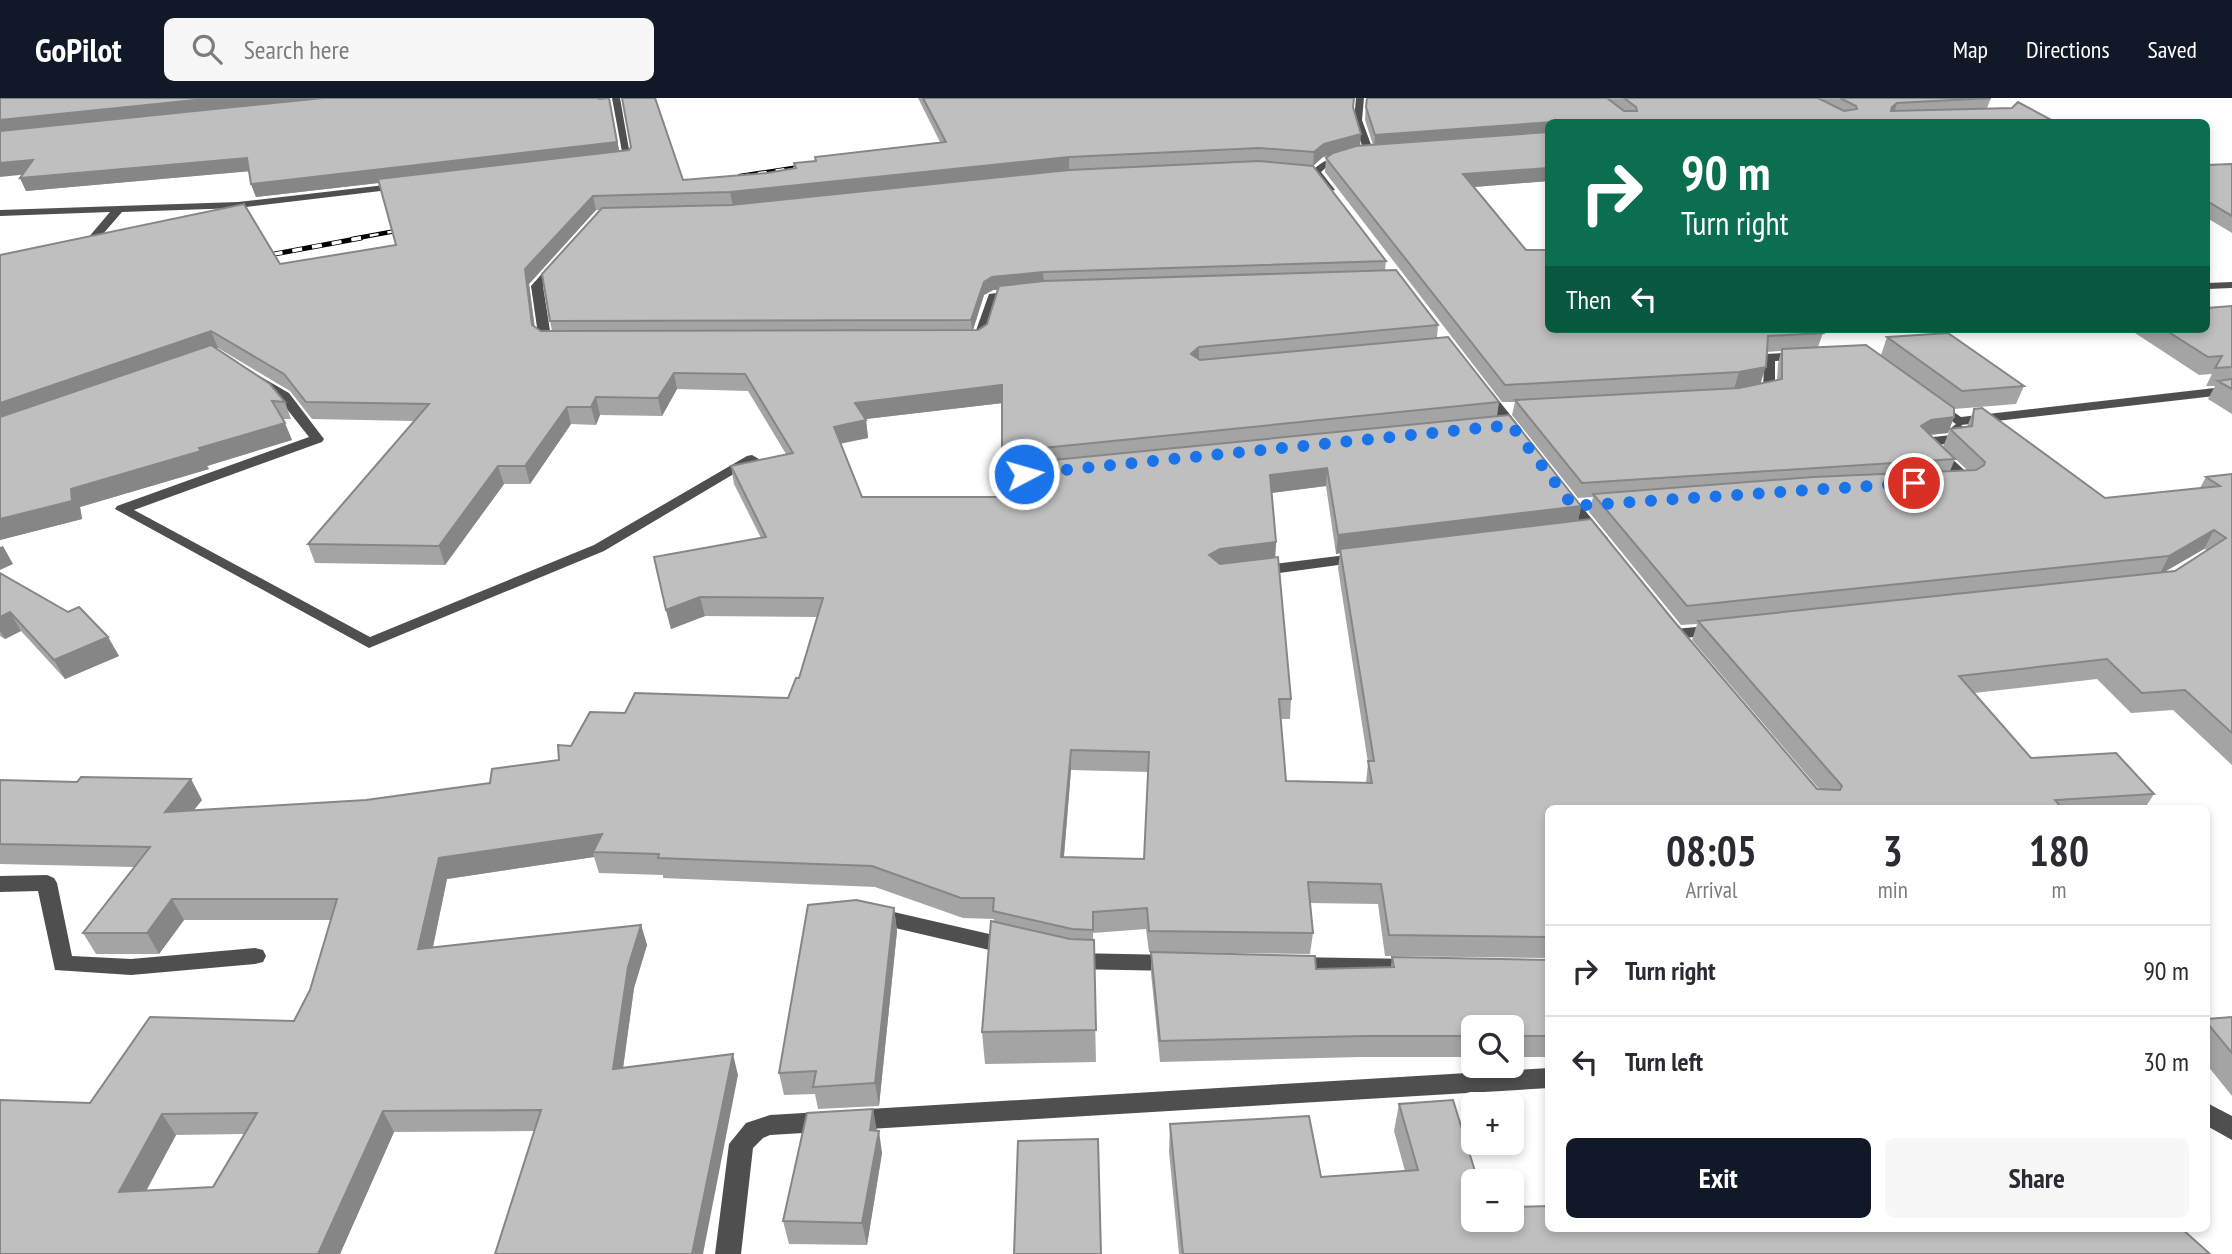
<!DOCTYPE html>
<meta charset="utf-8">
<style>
body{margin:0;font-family:"PT Sans Narrow",sans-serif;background:#f7f7f7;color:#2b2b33;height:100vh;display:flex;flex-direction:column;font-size:26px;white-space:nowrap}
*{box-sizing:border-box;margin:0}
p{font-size:23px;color:#7c7c81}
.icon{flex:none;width:38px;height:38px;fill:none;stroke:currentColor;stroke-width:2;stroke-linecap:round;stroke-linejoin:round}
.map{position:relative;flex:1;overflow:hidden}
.details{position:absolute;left:1545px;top:707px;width:665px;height:427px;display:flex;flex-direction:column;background:#fff;border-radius:10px;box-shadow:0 4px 10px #0003}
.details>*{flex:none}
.guide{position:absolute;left:1545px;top:21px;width:665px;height:214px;border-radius:10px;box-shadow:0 4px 10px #0003;background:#0b6e4f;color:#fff;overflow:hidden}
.controls{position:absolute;left:1461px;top:917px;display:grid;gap:14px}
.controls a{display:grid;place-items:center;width:63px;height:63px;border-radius:10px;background:#fff;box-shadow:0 4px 10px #0003;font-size:35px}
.pin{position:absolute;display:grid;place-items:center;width:60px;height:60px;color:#fff;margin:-30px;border:4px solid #fff;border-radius:50%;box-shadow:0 2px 7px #0007}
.me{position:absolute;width:77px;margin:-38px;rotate:84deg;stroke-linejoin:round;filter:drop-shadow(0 0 5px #0008)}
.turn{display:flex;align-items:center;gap:24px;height:147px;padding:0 21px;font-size:32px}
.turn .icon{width:91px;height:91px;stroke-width:2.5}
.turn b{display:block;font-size:49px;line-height:60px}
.then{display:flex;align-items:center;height:66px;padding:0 21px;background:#0003;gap:14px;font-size:26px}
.eta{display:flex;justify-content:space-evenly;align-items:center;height:119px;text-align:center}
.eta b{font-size:42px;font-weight:800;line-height:49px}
.button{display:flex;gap:14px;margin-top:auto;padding:14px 21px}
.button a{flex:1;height:80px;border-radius:10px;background:#111827;color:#fff;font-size:28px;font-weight:800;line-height:80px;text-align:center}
.button a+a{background:#f7f7f7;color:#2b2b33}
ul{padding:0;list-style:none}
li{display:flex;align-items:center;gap:21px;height:91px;padding:0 21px;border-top:2px solid #e1e1e2}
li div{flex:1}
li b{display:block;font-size:26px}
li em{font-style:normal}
header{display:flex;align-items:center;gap:42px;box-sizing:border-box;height:98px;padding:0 35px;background:#111827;color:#fff}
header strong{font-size:33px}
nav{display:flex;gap:38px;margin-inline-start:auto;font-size:24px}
.search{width:490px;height:63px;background:#f7f7f7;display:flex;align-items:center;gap:18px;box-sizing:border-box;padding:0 24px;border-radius:10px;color:#7c7c81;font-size:26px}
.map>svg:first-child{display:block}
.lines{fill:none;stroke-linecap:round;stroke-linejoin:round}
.minor{fill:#4f4f4f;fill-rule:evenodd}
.rail-far1-casing{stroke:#000;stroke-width:4.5}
.rail-casing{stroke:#000;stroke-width:5}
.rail-far1{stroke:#fff;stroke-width:2.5;stroke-dasharray:9;stroke-linecap:butt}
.rail{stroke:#fff;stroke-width:3.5;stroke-dasharray:10;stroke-linecap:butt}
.wall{fill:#a4a4a4;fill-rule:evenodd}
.shaded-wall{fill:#868686}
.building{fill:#bfbfbf;stroke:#868686;stroke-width:2;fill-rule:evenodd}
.route{stroke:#1a73e8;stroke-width:12;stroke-dasharray:0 21.6}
</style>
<header>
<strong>GoPilot</strong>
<div class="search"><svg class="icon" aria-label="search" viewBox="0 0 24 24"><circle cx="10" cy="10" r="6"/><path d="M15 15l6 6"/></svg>Search here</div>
<nav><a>Map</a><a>Directions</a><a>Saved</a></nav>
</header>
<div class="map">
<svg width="2232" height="1156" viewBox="0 0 2232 1156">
<rect width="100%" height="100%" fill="#fff"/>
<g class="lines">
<!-- minor -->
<path class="minor" d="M612 0H620L631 63 614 66 609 63 623 59Z
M1356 0H1364L1362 22 1373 52 1330 66 1321 74 1335 92 1326 94 1311 74C1325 59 1343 56 1363 51L1354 22Z
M402 85 406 86V90L238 110 122 114 90 151 82 153 77 150 78 148 82 147 110 114 0 118V112L238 104Z
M559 160 565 163 543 188 551 239 564 243C559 249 544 249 539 243L531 188 555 161Z
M2232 184V190L2207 191V185Z
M1019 192 1025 195 1023 197 998 201 983 245H963V239L974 238 989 196Z
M1802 254 1806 255V261L1775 263V294L1749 297V291L1763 288 1765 256Z
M256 276 289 295 324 341 322 344 134 412 370 539 594 447 747 358 752 357 759 361 604 453 369 550 115 411 117 408 309 339 279 301 251 283 250 280Z
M1483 288 1488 289 1523 333V339H1513L1478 295V289Z
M2232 288V296L1961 327 1965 330 1963 344 1937 347 1973 380 1975 383 1968 387 1957 386V380L1918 344 1925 340 1951 337V330L1956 326 1931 309 1929 306 1936 302 1961 319Z
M1565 393 1570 394 1605 437 1608 440 1605 443H1595L1560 400 1558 397Z
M1362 455 1368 457 1370 460 1368 463 1257 478 1249 473 1257 468Z
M1717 527 1725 532 1723 536 1675 541 1667 536 1675 531Z
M47 777 54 780 57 785 72 858 131 861 255 850 263 852 266 858 263 864 255 866 131 877 55 872 38 793 0 794V778Z
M872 809 1011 841 1019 843 1022 849 1019 855 1011 857 865 823 861 817 865 811Z
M1073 855 1174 857 1182 859 1185 865 1182 871 1174 873 1073 871 1065 869 1062 863 1065 857Z
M1293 859 1412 861 1420 863 1423 869 1420 875 1412 877 1293 875 1285 873 1282 867 1285 861Z
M1549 970V990L770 1037 763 1040 753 1050 741 1156H715L729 1046 746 1025 770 1017Z
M2207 1005 2232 1018V1042L2207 1028Z"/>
<!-- rail-far1 casing -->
<g class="rail-far1-casing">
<path id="rail-far1" d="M740 78 806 68
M352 141 412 130"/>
</g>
<!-- rail casing -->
<g class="rail-casing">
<path id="rail" d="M253 160 361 140"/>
</g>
<!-- rail-far1 -->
<use href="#rail-far1" class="rail-far1"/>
<!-- rail -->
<use href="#rail" class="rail"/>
</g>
<!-- wall -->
<path class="wall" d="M609 0 619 53 683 82 767 75 795 70 794 65 815 63V59L940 44 918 0H1354L1353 9 1360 48 1373 47 1365 22 1366 0H1991L1987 10 2055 24H1549V83L1474 89 1526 152 1823 235 1818 249 1881 257 1887 239 2024 288 2016 306 1954 311V319L1948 335 1930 337 1955 361 1950 373 1967 372 1943 349 1950 331 1967 329 1974 311 2105 400 2200 390 2206 379 2232 376V667L2173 612 2131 615 2097 581 1974 595 2031 660 2154 696 2145 710H1549V860L1385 858 1378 806 1310 805 1313 835 1310 856 1149 854 1146 831 1093 835 1096 964 985 966 982 934 994 821 963 820 875 789 663 780V777L599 775 594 759 447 781 433 849 641 827 647 847 634 890 623 970 738 977 535 1033 394 1034 340 1156H0L90 1005 294 923 310 892 331 822H184L159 856H96L83 835 134 769 0 766V682L202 702 194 712 366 702 490 685 559 662 571 648 625 615 788 600 799 580 817 519 705 518 671 531 666 512 761 440 734 386 731 368 786 356 748 293 677 291 662 318 600 317 596 327 571 326 530 386H504L445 467 315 465 308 446 414 323 312 321 290 293 218 250H216L285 304 291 321H282L292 342 207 368 209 371 80 409 82 421 0 442V157L280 166 396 147 379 85 256 99 251 86 249 73 26 93 20 80 22 77ZM1329 58 1326 60 1325 74 1502 304H1515L1512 317 1578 400 1593 399 1589 414 1681 527 1697 526 1692 542 1819 691H1817L1673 522 1578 423 1581 408 1497 318 1499 304 1437 240 1438 227 1385 172 1386 163 1313 68 1323 59ZM596 112H600L550 223 552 233H541L535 229 529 186ZM993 192H998L987 226 978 232H973L984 197ZM1781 253 1778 266 1777 282 1761 285 1767 254ZM1002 305V399H862L840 346 868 340 866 321ZM1326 388 1336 456 1340 455 1338 470 1368 665 1366 685 1286 683 1280 621H1290L1291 601 1275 459 1276 444 1272 395ZM2204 451 2207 452 2175 473H2166ZM1071 672 1148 674 1144 761 1064 759ZM244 1036 213 1089 146 1092 176 1037Z
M2232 66V135L2207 120V67Z
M2232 208V316L2208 301 2215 288H2206L2212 276 2199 277 2132 233 2133 231H2207Z
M0 475 108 539 119 558 65 581 21 533 5 541 0 538Z
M894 810 897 833 879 1008 818 1011 815 996 784 997 779 975Z
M1151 854 1316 871 1391 869 1392 859 1549 862V959H1512V929H1474V959H1361L1160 964 1151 875Z
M2232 919V998L2207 967V921Z
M1399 1006 1474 1122 2210 1156H1179L1169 1054 1170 1026 1321 1079 1405 1073 1394 1033Z
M873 1011 876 1033 882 1055 867 1147 789 1146 783 1123Z"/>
<!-- shaded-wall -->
<path class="shaded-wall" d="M215 0H334L0 35V22Z
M609 0 620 57 256 99 251 86Z
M1897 5 1893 18 1887 22 1892 9Z
M1549 24V37L1374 50 1375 37 1553 24Z
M1361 36 1360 49 1323 59 1313 68 1314 54 1324 46Z
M1069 59V72L733 108 730 94Z
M247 60 252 73 26 93 20 80Z
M33 62 39 75 0 79V65Z
M1549 70V83L1461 90 1463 76Z
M593 98 596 112 529 186 536 243 532 227 525 171Z
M1043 174 1044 187 993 192 984 197 972 235 971 222 984 184 992 179Z
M211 233 218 250 0 326V305Z
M1199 249V265L1191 256Z
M1766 269 1760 286 1734 291 1739 274Z
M674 275 677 291 662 318 658 300Z
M1002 287 1003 305 857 322 855 305Z
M596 299 600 317 596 327 591 309Z
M567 309 571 326 530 386 525 368Z
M1954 319 1948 335 1925 337 1921 328 1931 322Z
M866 322 868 340 836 346 834 329Z
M285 325 292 342 207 368 209 371 80 409 82 421 0 442V421L71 391 199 350Z
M1023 352 1024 369 1014 357Z
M498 368 504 386 445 467 439 448Z
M1327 370 1326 388 1269 395 1270 377Z
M1581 408 1577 427 1340 451V455L1336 456 1338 437Z
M2214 432 2204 451 2159 477 2169 458Z
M1276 444 1275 463 1219 469 1209 457 1220 451Z
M3 448 13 466 0 472V449Z
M700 499 705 518 671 531 666 512Z
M10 514 21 533 5 541 0 533V519Z
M108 539 119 558 65 581 54 562Z
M1071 652V672L1062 780 1061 759Z
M191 681 202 702 176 734 165 714Z
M602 736 593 754 594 759 447 781 428 872 418 851 439 760Z
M172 801 184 822 159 856 147 835Z
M894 810 897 833 879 1008 875 985Z
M641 827 647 847 634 890 620 992 613 971 628 869Z
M733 956 738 977 703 1156H692Z
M873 1011 877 1033 870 1032Z
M383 1013 394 1034 340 1156H318Z
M162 1016 176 1037 135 1114 119 1094Z
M879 1033 882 1055 867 1147 862 1125Z"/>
<!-- building -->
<path class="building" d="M0 0H215L0 22Z
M323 0H598L599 1 609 0 617 44 251 86 247 60 20 80 33 62 0 65V33Z
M622 0H655L683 82 767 75 796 70 794 65 816 63 815 59 946 44 923 0H1354L1353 9 1361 36 1324 46 1314 54 1259 50 1069 59 730 94 593 98 525 171 532 227 541 233 978 232 987 226 999 188 1044 183 1396 172 1438 227 1199 249 1191 256 1200 262 1448 239 1499 304 1023 352 1014 357 1023 365 1509 317 1581 408 1338 437 1327 370 1270 377 1276 444 1220 451 1209 457 1220 466 1278 459 1291 601H1279L1286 683 1372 685 1368 663H1374L1340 451 1591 421 1673 522 1817 691 1840 692 1842 688 1698 523 2175 473 2226 440 2214 432 2169 458 1687 508 1593 396 1813 379 1976 372 1984 367 1985 364 1950 331 1972 328 1974 311 1982 310 2105 400 2220 388 2206 379 2232 376V635L2185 592 2142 595 2107 561 1959 578 2031 660 2116 655 2154 696 2055 702 2062 710H1549V839L1389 837 1381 786 1308 784 1313 835 1149 833 1147 810 1093 814V832L1072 831 993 813 994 800H961L872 768 658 760 659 756 593 754 602 736 439 760 418 851 641 827 628 869 613 971 733 956 692 1156H495L541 1012 383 1013 318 1156H0V1002L90 1005 150 919 294 923 310 892 337 801H172L147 835H83L150 749 0 746V682L77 684 81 679 191 681 165 714 366 702 490 685 492 671 559 662 558 647 571 648 590 614 625 615 635 595 788 600 796 580H799L823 500 700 499 666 512 654 459 766 439 731 368 793 355 745 276 674 275 658 300 596 299 591 309H567L525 368H498L439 448 308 446 429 306 306 304 284 276 211 233 0 305V157L244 106 280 166 396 147 378 81 629 52 631 49ZM1002 287V399H862L834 329 866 322 855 305ZM1071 652 1149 654 1144 761 1061 759ZM257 1015 213 1089 119 1094 162 1016Z
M1367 0H1607L1624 13H1637L1636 9 1624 0H1818L1844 13 1857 11 1856 8 1840 0H1991L1897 5 1892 9 1891 13 2012 10 2018 4 2055 24H1553L1375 37 1366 9Z
M1549 34V70L1463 76 1526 152H1549V231H1819L1823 235 1768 238 1766 269 1739 274 1505 287 1326 60 1333 55 1356 48Z
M1259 63 1313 68 1386 163 1043 174 992 179 984 184 971 222 550 223 542 176 602 110 731 107 1069 72Z
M2232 66V118L2207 103V67Z
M2232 208V269L2215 270 2222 258 2208 259 2164 231H2207V210Z
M1948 235 2024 288 1962 293 1887 239Z
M211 247 270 286 285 304 272 303 285 325 199 350 201 353 71 391 72 403 0 421V319Z
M1866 247 1954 310V319L1931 322 1921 328 1955 361 1582 385 1515 302 1739 290 1782 281V251Z
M2232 281V291L2218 283Z
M0 475 68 514 79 509 108 539 54 562 10 514 0 519Z
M856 802 894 810 875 985 813 989 816 973 779 975 808 807Z
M991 823 1070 841 1094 842 1096 932 982 934Z
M1151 854 1315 858 1316 871 1394 869 1392 859 1549 862V938H1512V929H1474V938H1365L1160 943Z
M2232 919V955L2207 925V921Z
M1453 1002 1478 1083H1474V1122H1512V1109L1549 1108V1130H2181L2210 1156H1183L1170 1026 1309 1018 1321 1079 1418 1072 1399 1006Z
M873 1011 870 1032 879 1033 862 1125 783 1123 807 1015Z
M1098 1041 1101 1156H1014L1018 1043Z"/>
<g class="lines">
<!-- route -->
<path class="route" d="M1024 376 1511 327 1573 408 1914 385"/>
</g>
</svg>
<div class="controls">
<a><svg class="icon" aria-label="search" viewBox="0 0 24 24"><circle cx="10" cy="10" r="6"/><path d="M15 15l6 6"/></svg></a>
<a>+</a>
<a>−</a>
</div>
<div class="pin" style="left:1914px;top:385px;background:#d93025"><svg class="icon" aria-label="arrive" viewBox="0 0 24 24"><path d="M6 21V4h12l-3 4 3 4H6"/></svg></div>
<svg class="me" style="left:1024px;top:376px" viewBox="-20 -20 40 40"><circle r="17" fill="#1a73e8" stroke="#fff" stroke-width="3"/><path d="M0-11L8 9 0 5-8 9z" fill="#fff"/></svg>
<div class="guide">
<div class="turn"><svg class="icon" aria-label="right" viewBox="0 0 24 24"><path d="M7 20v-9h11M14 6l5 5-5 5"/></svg><div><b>90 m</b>Turn right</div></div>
<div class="then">Then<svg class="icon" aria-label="left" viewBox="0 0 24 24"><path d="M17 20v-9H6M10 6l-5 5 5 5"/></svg></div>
</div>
<section class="details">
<div class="eta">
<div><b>08:05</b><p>Arrival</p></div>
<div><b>3</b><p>min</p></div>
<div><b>180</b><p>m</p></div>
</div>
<ul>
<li><svg class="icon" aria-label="right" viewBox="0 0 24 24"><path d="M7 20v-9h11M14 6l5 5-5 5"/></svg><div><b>Turn right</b></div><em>90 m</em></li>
<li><svg class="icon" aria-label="left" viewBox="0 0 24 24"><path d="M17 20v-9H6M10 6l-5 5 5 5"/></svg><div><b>Turn left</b></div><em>30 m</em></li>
</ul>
<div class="button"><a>Exit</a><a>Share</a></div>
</section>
</div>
